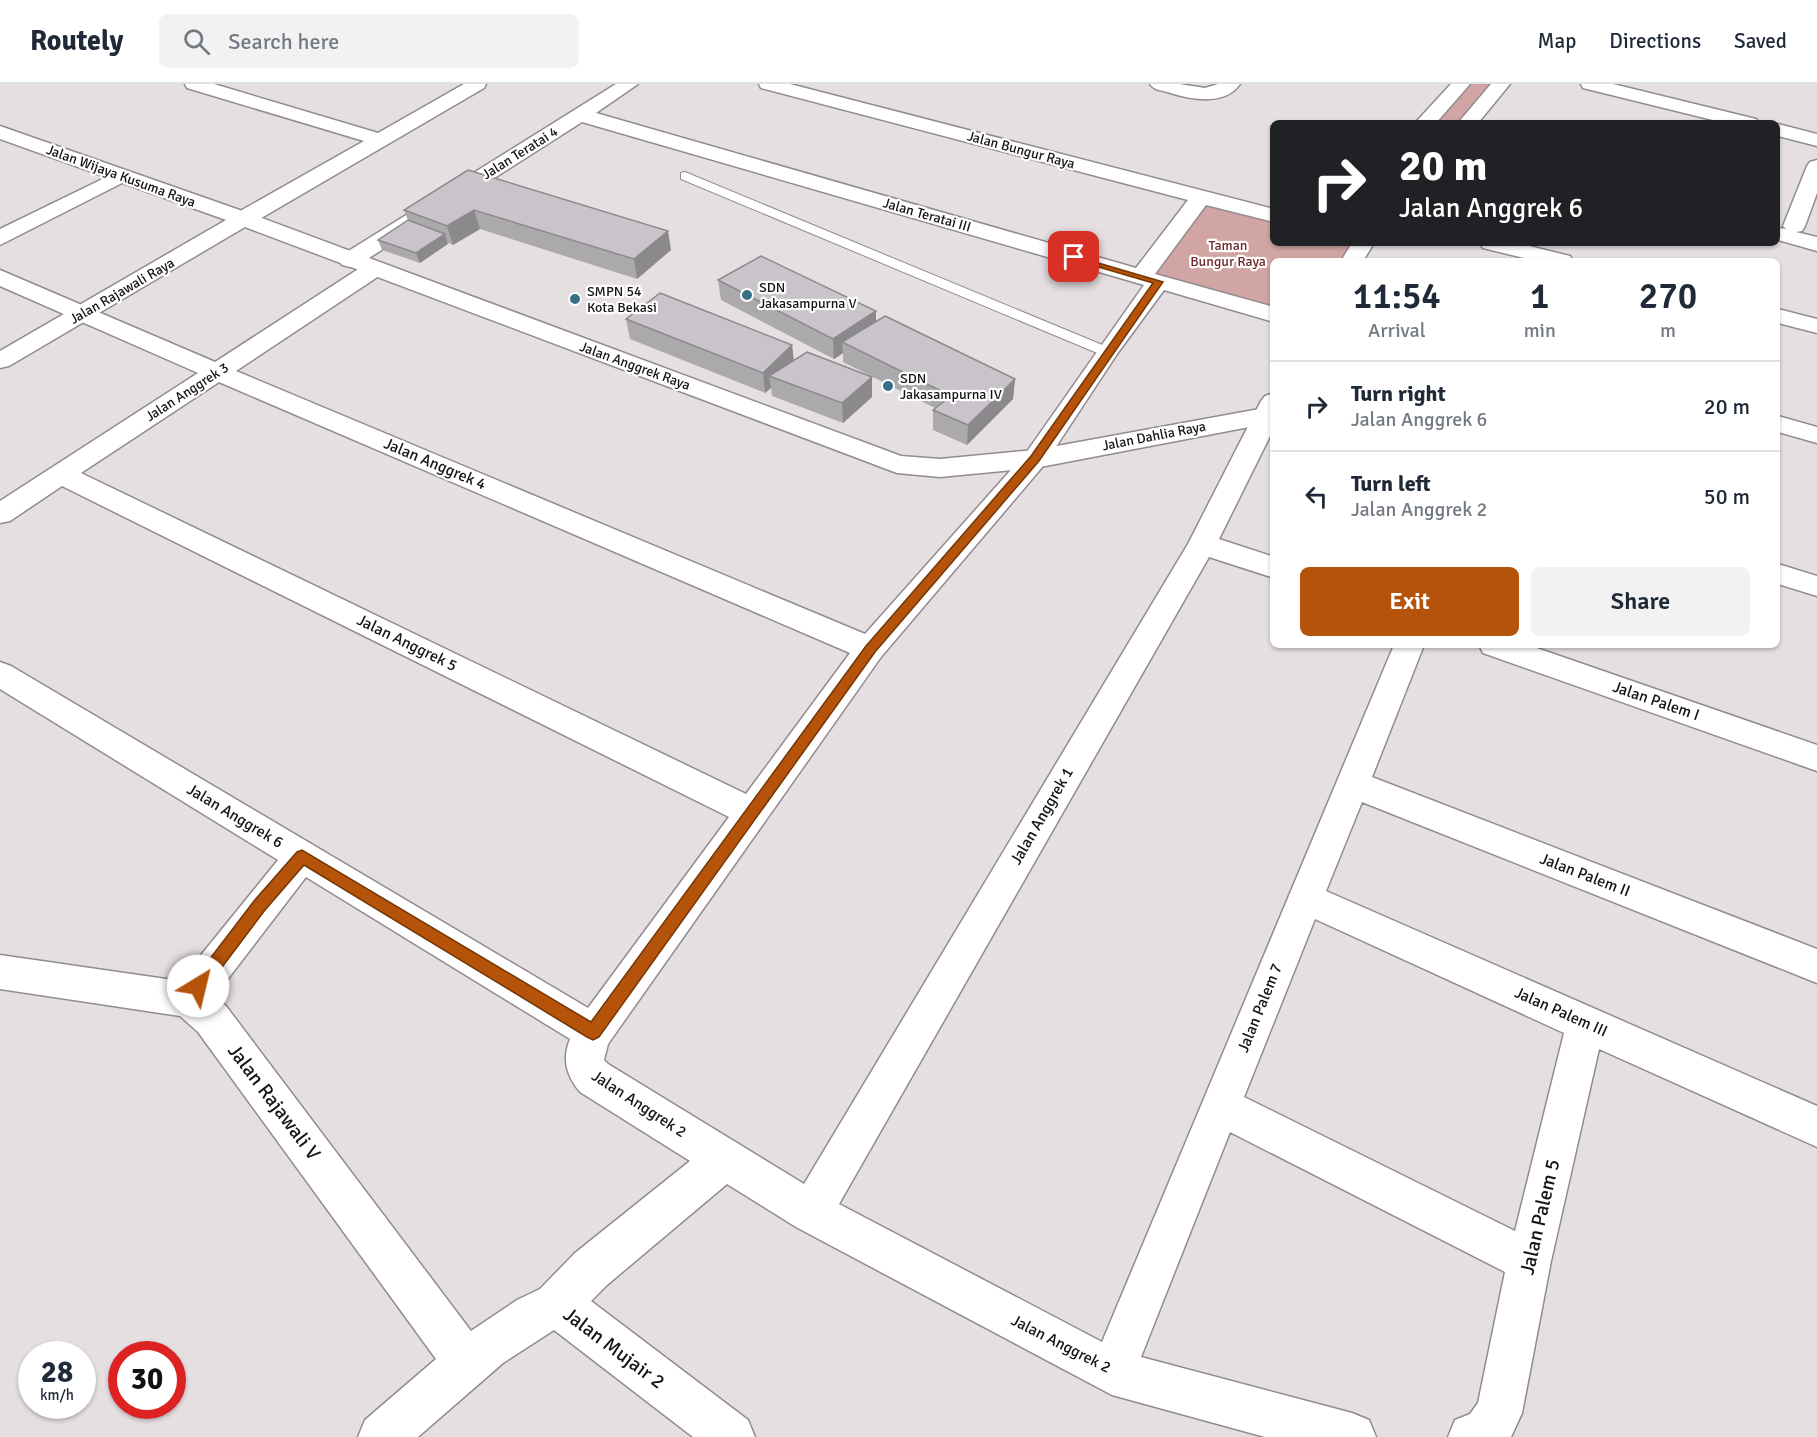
<!DOCTYPE html>
<style>
body{margin:0;font-family:Signika,sans-serif;background:#f2f2f3;color:#1f2937;height:100vh;display:flex;flex-direction:column;font-size:22px;white-space:nowrap}
*{box-sizing:border-box;margin:0}
p{font-size:20px;color:#747a83}
.icon{flex:none;width:33px;height:33px;fill:none;stroke:currentColor;stroke-width:2;stroke-linecap:round;stroke-linejoin:round}
.map{position:relative;flex:1;overflow:hidden}
.details{position:absolute;left:1270px;top:174px;width:510px;height:390px;display:flex;flex-direction:column;background:#fff;border-radius:9px;box-shadow:0 2px 4px #0004}
.details>*{flex:none}
.hud{position:absolute;left:1270px;top:36px;width:510px;height:126px;border-radius:9px;box-shadow:0 2px 4px #0004;background:#202124;color:#fff;overflow:hidden}
.speed{position:absolute;left:18px;top:1257px;display:flex;gap:12px;font-size:30px;font-weight:700;text-align:center}
.speed>*{display:grid;place-content:center;width:78px;height:78px;border-radius:50%;background:#fff;box-shadow:0 2px 4px #0004;line-height:1}
.speed small{font-size:15px;font-weight:400}
.speed .limit{border:9px solid #d22;background:#fff;color:#111}
.pin{position:absolute;display:grid;place-items:center;width:51px;height:51px;color:#fff;margin:-26px;border-radius:12px;box-shadow:0 3px 9px #0006}
.me{position:absolute;width:66px;margin:-33px;rotate:36deg;stroke-linejoin:round;filter:drop-shadow(0 0 4px #0008)}
.turn{display:flex;align-items:center;gap:21px;height:126px;padding:0 30px;font-size:27px}
.turn .icon{width:78px;height:78px;stroke-width:2.5}
.turn b{display:block;font-size:42px;line-height:51px}
.eta{display:flex;justify-content:space-evenly;align-items:center;height:102px;text-align:center}
.eta b{font-size:36px;font-weight:600;line-height:42px}
.button{display:flex;gap:12px;margin-top:auto;padding:12px 30px}
.button a{flex:1;height:69px;border-radius:9px;background:#b45309;color:#fff;font-size:24px;font-weight:600;line-height:69px;text-align:center}
.button a+a{background:#f2f2f3;color:#1f2937}
ul{padding:0;list-style:none}
li{display:flex;align-items:center;gap:18px;height:90px;padding:0 30px;border-top:2px solid #e0e1e3}
li div{flex:1}
li b{display:block;font-size:22px}
li em{font-style:normal}
header{display:flex;align-items:center;gap:36px;box-sizing:border-box;height:84px;padding:0 30px;background:#fff;border-bottom:2px solid #e0e1e3}
header strong{font-size:28px}
nav{display:flex;gap:33px;margin-inline-start:auto;font-size:21px}
.search{width:420px;height:54px;background:#f2f2f3;display:flex;align-items:center;gap:15px;box-sizing:border-box;padding:0 21px;border-radius:9px;color:#747a83;font-size:22px}
.map>svg:first-child{display:block}
.green{fill:#d1a5a3}
.lines{fill:none;stroke-linecap:round;stroke-linejoin:round}
.service-casing{stroke:#918b8f;stroke-width:2}
.minor-casing{stroke:#918b8f;stroke-width:3}
.tertiary-casing{stroke:#918b8f;stroke-width:3}
.service{fill:#fff;fill-rule:evenodd}
.minor{fill:#fff;fill-rule:evenodd}
.tertiary{fill:#fff;fill-rule:evenodd}
.wall{fill:#aca9ad}
.shaded-wall{fill:#8c898d}
.building{fill:#c8c4c9;stroke:#8c898d;stroke-width:1.5}
.route{fill:#b45309;stroke:#753606;stroke-width:1.5}
.poi-dot{fill:#356f88;stroke:#fff;stroke-width:2}
.labels{text-anchor:middle;dominant-baseline:central;stroke-width:4.5;stroke-linejoin:round;paint-order:stroke}
.far-street-label{font-size:14px;fill:#161415;stroke:#fff}
.far-park-label{font-size:14px;fill:#6d292a;stroke:#fff}
.far-poi-label{font-size:14px;fill:#161415;stroke:#fff;text-anchor:start}
.street-label{font-size:16px;fill:#161415;stroke:#fff}
.near-street-label{font-size:20px;fill:#161415;stroke:#fff}
</style>
<header>
<strong>Routely</strong>
<div class="search"><svg class="icon" aria-label="search" viewBox="0 0 24 24"><circle cx="10" cy="10" r="6"/><path d="M15 15l6 6"/></svg>Search here</div>
<nav><a>Map</a><a>Directions</a><a>Saved</a></nav>
</header>
<div class="map">
<svg width="1817" height="1353" viewBox="0 0 1817 1353">
<rect width="100%" height="100%" fill="#e5dfe2"/>
<!-- green -->
<path class="green" d="M1470 0H1492L1459 39H1434Z
M1205 118 1273 136 1274 159H1355L1344 177H1274L1273 227 1153 192Z"/>
<g class="lines">
<!-- service casing -->
<g class="service-casing">
<path id="service" d="M685 88 1112 265 1114 268 1112 271H1102L681 95V89Z"/>
</g>
<!-- minor casing -->
<g class="minor-casing">
<path id="minor" d="M185 0H214L378 49 464 0H486L484 4 251 140 243 141 235 140 232 135 235 130 364 57 187 4Z
M616 0H638L596 29 1136 184 1188 116 761 4 759 0H790L1274 125V138L1206 121 1155 190 1274 223V238L1164 206 1117 270 1044 381 881 573 608 960 604 976 608 980 804 1100 1188 460 1261 317 1265 312 1274 309V344L1219 455 1274 473V494L1209 473 839 1120 1102 1258 1394 561H1424L1372 693 1817 865V899L1362 718 1326 807 1817 1022V1063L1599 965 1551 1177 1522 1329 1511 1353H1448L1455 1336 1470 1330 1478 1319 1505 1188 1230 1048 1141 1273 1352 1329 1369 1336 1376 1353H1265L1112 1311 796 1143 727 1100 607 1201 591 1217 748 1336 755 1353H693L554 1246 503 1279 418 1353H358L365 1336 436 1275 198 948 180 932 0 905V871L180 897 278 776 0 605V578L11 582 588 924 729 733 62 402 10 437 0 439V417L198 289 0 202V186L215 278 366 180 374 178 382 180 385 185 382 190 236 287 865 550 1026 369 1144 201 582 38 358 181 350 183 342 181 339 176 342 171ZM219 298 850 569 746 710 81 389ZM306 793 570 955C562 975 566 991 580 1008L690 1077 575 1169 540 1205 517 1216 471 1247 226 922 214 913ZM1315 835 1564 949 1515 1147 1244 1013Z
M1150 0H1179L1205 4 1218 0H1240C1224 23 1189 15 1167 8 1160 6 1154 6 1150 0Z
M1451 0H1470L1436 39H1415Z
M1491 0H1510L1478 39H1458Z
M1581 0H1613L1756 35 1759 39H1725L1583 4Z
M1778 40 1817 50V62L1778 52Z
M1817 76V109L1805 142 1802 147 1796 148 1817 153V167L1778 156V144L1786 145 1783 142 1807 82 1810 78Z
M121 86 128 88 131 92 128 96 0 161V145Z
M1352 159H1374L1363 177H1341Z
M1480 159H1517L1570 172 1573 177H1536L1483 164Z
M1778 225 1817 235V249L1778 239Z
M1778 332 1817 343V359L1778 348Z
M1479 561H1528L1817 661V687L1483 569Z"/>
</g>
<!-- tertiary casing -->
<g class="tertiary-casing">
<path id="tertiary" d="M0 42 251 130 901 372 940 375 1035 366 1265 324 1274 326V342L1265 340 1035 384 940 393 897 389 245 143 9 282 0 284V267L226 136 0 55Z
M1778 480 1817 492V512L1778 500Z"/>
</g>
<!-- service -->
<use href="#service" class="service"/>
<!-- minor -->
<use href="#minor" class="minor"/>
<!-- tertiary -->
<use href="#tertiary" class="tertiary"/>
</g>
<!-- wall -->
<path class="wall" d="M468 86 671 166 637 195 480 145 453 161 448 159 420 179 382 166 378 156 408 136 404 126Z
M718 196 876 227V237L1015 295 1013 315 967 361 933 346V326L935 324 843 278V269L834 275 721 216Z
M626 235 792 261 794 276 872 293V313L843 339 772 312 771 304 765 309 630 255Z"/>
<!-- shaded-wall -->
<path class="shaded-wall" d="M474 126 480 145 453 161 447 142Z
M668 147 671 166 637 195 634 175Z
M445 150 448 160 420 179 416 169Z
M876 227V247L842 258 843 269 834 275 833 255Z
M792 261 794 281 769 292 771 304 765 309 763 289Z
M872 293V313L843 339 842 319Z
M1015 295 1013 315 967 361 968 341Z"/>
<!-- building -->
<path class="building" d="M468 86 668 147 634 175 474 126 447 142 404 126Z
M408 136 445 150 416 169 378 156Z
M761 172 876 227 833 255 718 196Z
M660 209 792 261 763 289 626 235Z
M885 232 1015 295 968 341 933 326 951 312 842 258Z
M807 268 872 293 842 319 769 292Z"/>
<!-- route -->
<path class="route" d="M1071 171 1163 198 1039 377 875 568 599 953 593 956 587 953 304 781 265 826 204 907 198 909 193 907 190 902 193 897 254 817 297 768 302 766 591 938 866 562 1031 372 1153 199 1071 175Z"/>
<!-- markers -->
<g class="poi-dot">
<circle cx="747" cy="211" r="6"/>
<circle cx="575" cy="215" r="6"/>
<circle cx="888" cy="302" r="6"/>
</g>
<g class="labels">
<!-- far-street labels -->
<g class="far-street-label">
<text transform="translate(1021 66) rotate(15)">Jalan Bungur Raya</text>
<text transform="translate(520 69) rotate(-32)">Jalan Teratai 4</text>
<text transform="translate(121 92) rotate(20)">Jalan Wijaya Kusuma Raya</text>
<text transform="translate(927 131) rotate(16)">Jalan Teratai III</text>
<text transform="translate(122 207) rotate(-30)">Jalan Rajawali Raya</text>
<text transform="translate(635 282) rotate(20)">Jalan Anggrek Raya</text>
<text transform="translate(187 308) rotate(-33)">Jalan Anggrek 3</text>
<text transform="translate(1154 352) rotate(-11)">Jalan Dahlia Raya</text>
</g>
<!-- far-park labels -->
<g class="far-park-label">
<text x="1228" y="161">Taman<tspan x="1228" dy="16">Bungur Raya</tspan></text>
</g>
<!-- far-poi labels -->
<g class="far-poi-label">
<text x="759" y="203">SDN<tspan x="759" dy="16">Jakasampurna V</tspan></text>
<text x="587" y="207">SMPN 54<tspan x="587" dy="16">Kota Bekasi</tspan></text>
<text x="900" y="294">SDN<tspan x="900" dy="16">Jakasampurna IV</tspan></text>
</g>
<!-- street labels -->
<g class="street-label">
<text transform="translate(435 380) rotate(23)">Jalan Anggrek 4</text>
<text transform="translate(407 559) rotate(26)">Jalan Anggrek 5</text>
<text transform="translate(1656 617) rotate(19)">Jalan Palem I</text>
<text transform="translate(235 732) rotate(31)">Jalan Anggrek 6</text>
<text transform="translate(1042 732) rotate(-60)">Jalan Anggrek 1</text>
<text transform="translate(1585 791) rotate(21)">Jalan Palem II</text>
<text transform="translate(1260 924) rotate(-68)">Jalan Palem 7</text>
<text transform="translate(1561 928) rotate(24)">Jalan Palem III</text>
<text transform="translate(639 1020) rotate(33)">Jalan Anggrek 2</text>
<text transform="translate(1061 1260) rotate(27)">Jalan Anggrek 2</text>
</g>
<!-- near-street labels -->
<g class="near-street-label">
<text transform="translate(274 1018) rotate(53)">Jalan Rajawali V</text>
<text transform="translate(1540 1133) rotate(-77)">Jalan Palem 5</text>
<text transform="translate(614 1264) rotate(37)">Jalan Mujair 2</text>
</g>
</g>
</svg>
<div class="speed"><div>28<small>km/h</small></div><div class="limit">30</div></div>
<div class="pin" style="left:1074px;top:173px;background:#d93025"><svg class="icon" aria-label="arrive" viewBox="0 0 24 24"><path d="M6 21V4h12l-3 4 3 4H6"/></svg></div>
<svg class="me" style="left:198px;top:902px" viewBox="-20 -20 40 40"><circle r="19" fill="#fff"/><path d="M0-13L10 11 0 6-10 11z" fill="#b45309"/></svg>
<div class="hud">
<div class="turn"><svg class="icon" aria-label="right" viewBox="0 0 24 24"><path d="M7 20v-9h11M14 6l5 5-5 5"/></svg><div><b>20 m</b>Jalan Anggrek 6</div></div>
</div>
<section class="details">
<div class="eta">
<div><b>11:54</b><p>Arrival</p></div>
<div><b>1</b><p>min</p></div>
<div><b>270</b><p>m</p></div>
</div>
<ul>
<li><svg class="icon" aria-label="right" viewBox="0 0 24 24"><path d="M7 20v-9h11M14 6l5 5-5 5"/></svg><div><b>Turn right</b><p>Jalan Anggrek 6</p></div><em>20 m</em></li>
<li><svg class="icon" aria-label="left" viewBox="0 0 24 24"><path d="M17 20v-9H6M10 6l-5 5 5 5"/></svg><div><b>Turn left</b><p>Jalan Anggrek 2</p></div><em>50 m</em></li>
</ul>
<div class="button"><a>Exit</a><a>Share</a></div>
</section>
</div>
